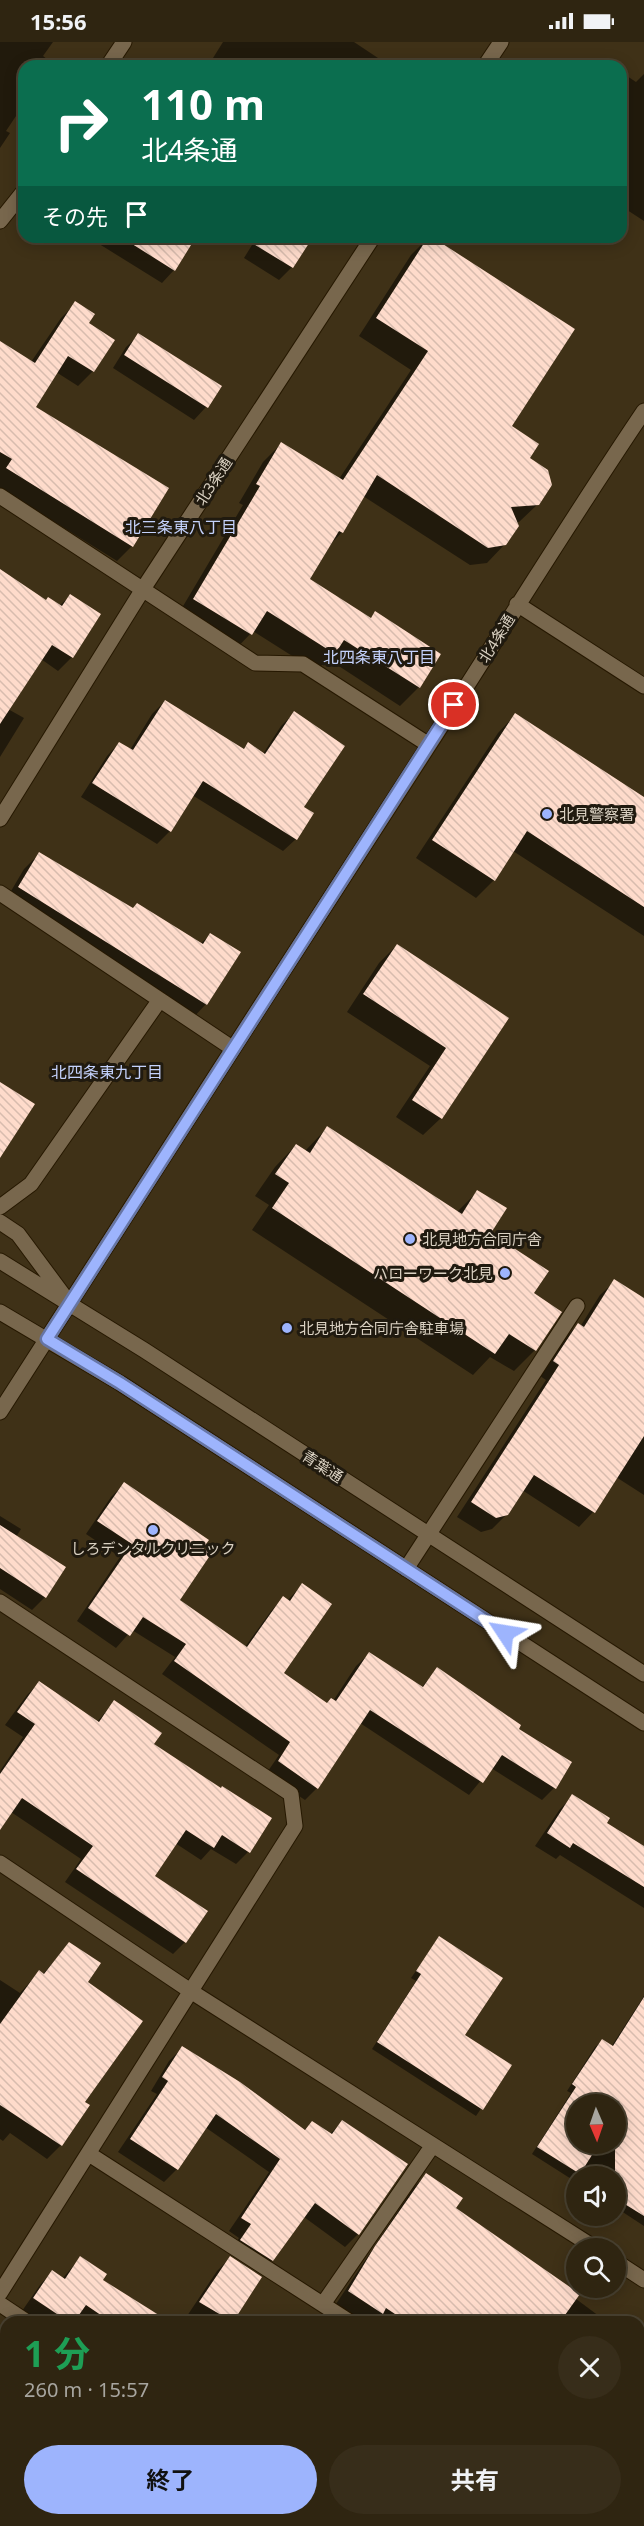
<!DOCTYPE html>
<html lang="ja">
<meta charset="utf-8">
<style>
body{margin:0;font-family:"Noto Sans","Noto Sans JP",sans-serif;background:#372d1a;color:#f1f3f6;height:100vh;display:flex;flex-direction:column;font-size:22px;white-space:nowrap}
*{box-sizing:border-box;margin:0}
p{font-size:20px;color:#a7a59f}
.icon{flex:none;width:33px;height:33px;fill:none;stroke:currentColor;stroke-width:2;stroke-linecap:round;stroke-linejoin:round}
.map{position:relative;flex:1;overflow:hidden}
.panel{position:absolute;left:0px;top:2274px;width:645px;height:210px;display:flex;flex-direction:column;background:#2f2511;border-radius:18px 18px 0 0;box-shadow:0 3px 15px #0003,0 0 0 2px #4a4231}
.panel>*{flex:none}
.banner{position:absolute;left:18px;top:18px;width:609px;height:183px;border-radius:18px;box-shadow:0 3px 15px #0003,0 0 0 2px #4a4231;background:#0b6e4f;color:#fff;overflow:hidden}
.needle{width:39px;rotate:178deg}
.fabs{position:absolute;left:566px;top:2052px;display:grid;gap:12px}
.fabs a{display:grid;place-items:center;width:60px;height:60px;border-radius:50%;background:#2f2511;box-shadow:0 3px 15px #0003,0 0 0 2px #4a4231;font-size:30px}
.pin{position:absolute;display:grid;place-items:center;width:51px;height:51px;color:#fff;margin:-26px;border:3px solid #fff;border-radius:50%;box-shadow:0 2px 6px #0007}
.me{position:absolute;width:66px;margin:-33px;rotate:303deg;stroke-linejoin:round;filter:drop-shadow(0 0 4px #0008)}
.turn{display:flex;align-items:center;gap:21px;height:126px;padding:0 24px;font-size:27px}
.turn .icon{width:78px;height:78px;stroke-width:2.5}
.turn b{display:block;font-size:42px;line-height:51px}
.then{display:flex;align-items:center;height:57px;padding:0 24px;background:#0003;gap:12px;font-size:22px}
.round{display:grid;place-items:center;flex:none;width:63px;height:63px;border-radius:32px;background:#372d1a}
.overview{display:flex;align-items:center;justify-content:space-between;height:102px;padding:0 24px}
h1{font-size:36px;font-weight:700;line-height:45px;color:#1e9e55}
.cta{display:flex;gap:12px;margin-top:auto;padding:12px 24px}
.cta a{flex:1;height:69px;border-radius:36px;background:#9db4fd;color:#111;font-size:24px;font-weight:700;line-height:69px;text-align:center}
.cta a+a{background:#372d1a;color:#f1f3f6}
.status{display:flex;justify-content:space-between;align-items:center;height:42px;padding:0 30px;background:#2f2511;direction:ltr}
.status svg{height:16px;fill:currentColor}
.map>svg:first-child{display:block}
.shadow{fill:#0007;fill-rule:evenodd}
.building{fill:url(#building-back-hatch)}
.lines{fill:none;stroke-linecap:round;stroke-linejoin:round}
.minor-casing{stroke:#261801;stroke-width:17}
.minor{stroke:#78674d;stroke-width:15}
.route-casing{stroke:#6675a4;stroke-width:15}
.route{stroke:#9db4fd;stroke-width:10}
.poi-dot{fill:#9db4fd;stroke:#201a0f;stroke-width:2}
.labels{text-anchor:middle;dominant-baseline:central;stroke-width:6;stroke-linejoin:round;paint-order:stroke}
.street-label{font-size:15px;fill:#dad1c2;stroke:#201a0f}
.poi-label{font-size:15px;fill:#dad1c2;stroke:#201a0f;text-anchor:start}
.neighbourhood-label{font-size:16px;fill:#c4d2fc;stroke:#201a0f}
</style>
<div class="status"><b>15:56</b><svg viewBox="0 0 49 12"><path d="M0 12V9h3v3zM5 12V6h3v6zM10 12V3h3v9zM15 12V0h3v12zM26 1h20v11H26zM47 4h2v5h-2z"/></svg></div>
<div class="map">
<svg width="644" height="2484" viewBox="0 0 644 2484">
<defs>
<pattern id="building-back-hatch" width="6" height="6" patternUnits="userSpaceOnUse" patternTransform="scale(1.5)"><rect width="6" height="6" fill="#fedbcb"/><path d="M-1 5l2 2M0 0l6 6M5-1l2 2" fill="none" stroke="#d8bcae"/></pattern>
</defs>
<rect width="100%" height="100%" fill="#3f3117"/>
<!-- shadow -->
<path class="shadow" d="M0 0H53L43 14 52 21 50 24H24V62L6 89 10 91 0 106Z
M223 0H354L390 24H208Z
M621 30 636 40 644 32V179L621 164Z
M98 195H193L174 228 162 241 96 200Z
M257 195H311L292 225 279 238 244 216Z
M429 195 510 385 528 417 538 462 519 480 516 481 505 502 487 521 470 523 363 454 342 490 329 504 308 538 370 577 375 571 439 613 418 646 400 664 328 617 316 629 253 589 233 610 176 576 243 463 239 461 263 420 281 402 339 437 411 328 359 294 411 213Z
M76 261 87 282 113 298 93 329 78 344 56 330 34 365 132 504 117 519 0 446V306L31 320 61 276Z
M139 293 220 344 206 365 194 378 113 326 126 305Z
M0 528 46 559 59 564 70 554 72 615 58 629 41 617 8 667 24 676 0 715Z
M165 659 242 708 248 702 263 712 281 684 294 671 302 765 296 797 283 809 192 753 169 790 157 802 81 755 107 714 119 701 130 708 152 672Z
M515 673 644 757V894L513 809 494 838 476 856 416 816 498 691Z
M39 812 132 868 200 902 210 893 206 962 191 978 4 861 24 827Z
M397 903 506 976 441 1076 423 1093 396 1075 430 1024 347 970 379 921Z
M327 1086 457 1170 478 1149 488 1191 532 1251 535 1308 514 1329 490 1315 473 1333 252 1188 269 1163 255 1154 275 1125 296 1103 305 1109Z
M615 1239 644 1258V1453L616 1435 593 1470 579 1485 522 1448 507 1472 492 1487 481 1490 457 1475 546 1338 540 1334 563 1297 578 1283 580 1285 600 1253Z
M124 1442 178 1559 245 1605 271 1569 283 1556 287 1559 302 1543 282 1631 327 1662 333 1659 356 1624 369 1612 421 1646 437 1627 517 1687 554 1746 542 1758 491 1726 469 1753 360 1681 317 1746 305 1758 266 1732 279 1713 162 1632 175 1615 132 1588 116 1606 77 1579 120 1515 86 1492 111 1455Z
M0 1474 21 1487 16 1495 45 1555 32 1568 0 1547Z
M39 1641 97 1680 114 1660 248 1810 236 1822 211 1807 201 1818 175 1801 153 1834 185 1900 173 1912 65 1840 81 1817 11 1770 0 1782V1729L23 1695 5 1683 27 1653Z
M573 1754 605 1782 644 1806V1866L560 1813 556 1817 535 1804 560 1767Z
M439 1896 463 1994 510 2024 476 2074 372 2007 416 1939 411 1936Z
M69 1902 86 1940 83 2060 61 2103 47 2117 10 2091 3 2099 0 2097V1938L20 1951 39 1930 42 1933Z
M644 1954V2184L615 2165V2134H576V2140L532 2112 571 2051 567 2049 595 2005 602 1999 611 2005ZM576 2062H615V2102H576Z
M182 2006 304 2088 312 2081 329 2093 342 2080 358 2192 345 2205 304 2175 272 2218 259 2231 229 2211 239 2196 229 2189 269 2130 205 2085 177 2127 164 2140 118 2110 157 2052 151 2049 169 2019Z
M426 2133 454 2166 607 2280H363L336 2262 414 2145Z
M80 2216 101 2238 167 2280H38L22 2269 40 2243 52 2230 62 2237Z
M230 2216 260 2236 231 2280H183L217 2229Z
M644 2286V2370L639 2367V2293Z
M120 2478H236L244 2484H129Z
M390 2478H481L477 2484H386Z
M561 2478H570L579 2484H555Z"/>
<!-- building -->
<path class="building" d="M121 195H196L175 229Z
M242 195H313L293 226Z
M428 195H432L575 287 512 384 539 402 530 416 548 428 552 443 539 463 511 465 519 484 506 503 488 506 377 433 343 491 339 489 310 537 371 576 375 569 441 612 420 646 344 598 335 612 267 569 252 593 193 557 260 444 256 442 281 400 343 438 428 309 376 276Z
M75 259 95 272 89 281 115 298 94 330 68 314 36 365 169 446 133 505 6 426 12 417 0 410V299L35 321Z
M138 291 222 344 208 366 124 313Z
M0 527 46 558 48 555 62 564 70 552 101 572 73 616 52 603 0 682Z
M165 658 244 707 248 700 265 712 294 669 345 704 304 765 314 771 297 798 203 739 171 790 92 741 119 700 133 708Z
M515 671 644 755V865L527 789 495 839 432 798Z
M39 810 133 866 137 861 203 902 210 891 241 910 207 963 18 845Z
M397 902 509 976 442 1077 412 1058 446 1006 363 952Z
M0 1040 35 1062 0 1116Z
M327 1084 462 1172 477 1148 507 1166 491 1191 549 1229 534 1251 562 1270 536 1309 509 1292 495 1312 272 1166 289 1141 275 1132 296 1102 310 1111Z
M614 1237 644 1256V1394L595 1471 534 1433 508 1473 496 1476 471 1460 559 1323 553 1319 578 1281 584 1285Z
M124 1440 209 1498 203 1506 211 1512 180 1558 247 1605 283 1554 290 1559 302 1541 332 1562 284 1631 327 1661 331 1656 336 1659 369 1610 423 1645 437 1625 521 1683 519 1687 572 1720 556 1747 502 1713 483 1741 370 1668 318 1747 278 1719 290 1700 174 1619 186 1602 143 1575 130 1594 88 1566 132 1502 97 1479Z
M0 1483 66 1525 46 1556 0 1526Z
M39 1639 99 1680 114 1658 162 1691 154 1702 221 1746 222 1744 272 1776 250 1811 222 1793 214 1806 186 1788 155 1834 208 1869 186 1901 76 1827 93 1804 22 1756 0 1788V1732L35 1682 17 1670Z
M572 1752 610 1776 607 1781 644 1804V1845L573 1801 570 1806 547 1791Z
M439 1894 503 1936 465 1993 512 2023 483 2068 377 2000 421 1932 416 1929Z
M69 1900 101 1921 88 1940 143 1979 85 2060 90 2063 62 2104 0 2063V1982L39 1928 44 1932Z
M644 1955V2174L615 2156V2062H576V2102H599L580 2132 537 2105 576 2045 572 2042 602 1997 613 2004Z
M182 2004 240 2040 305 2088 312 2079 332 2092 342 2078 408 2122 359 2193 315 2161 273 2219 240 2198 251 2182 241 2176 280 2117 216 2072 178 2128 130 2097 168 2039 162 2035Z
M426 2131 463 2156 456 2166 580 2252 560 2280H407L386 2266 383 2272 348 2249 375 2204Z
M80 2214 107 2232 103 2238 170 2280H111L86 2263 74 2280H69L33 2256 52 2228 65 2237Z
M230 2214 262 2235 233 2280 199 2260Z"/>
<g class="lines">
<!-- minor casing -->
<g class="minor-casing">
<path id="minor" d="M108 24 124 0
M485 24 501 0
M0 179 24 149
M0 454 255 621 303 622 429 703
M517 562 644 644
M0 777 143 547 373 195
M0 851 232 1006
M0 1165 31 1142 159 959
M0 1180 18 1192 64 1254
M0 1219 144 1308 644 1632
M0 1270 120 1341 644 1681
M0 1370C142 1148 284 927 427 706 500 593 569 480 644 369
M406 1527 577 1264
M0 1560 291 1752 295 1784 0 2251
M0 1821 192 1950 595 2206
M89 2112 350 2280
M615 2219 644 2238
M0 2262 27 2280
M323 2262 433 2103
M639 2468 644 2472
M323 2478 331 2484"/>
</g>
<!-- minor -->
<use href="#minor" class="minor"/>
</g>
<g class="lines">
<!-- route casing -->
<g class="route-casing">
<path id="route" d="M454 663 47 1297 120 1341 505 1591"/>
</g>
<!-- route -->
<use href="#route" class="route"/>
</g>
<!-- markers -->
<g class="poi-dot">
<circle cx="547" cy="772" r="6"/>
<circle cx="410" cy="1197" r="6"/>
<circle cx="505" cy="1231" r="6"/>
<circle cx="287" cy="1286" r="6"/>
<circle cx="153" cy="1488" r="6"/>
</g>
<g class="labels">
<!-- street labels -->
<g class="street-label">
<text transform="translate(213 439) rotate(-57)">北3条通</text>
<text transform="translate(496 596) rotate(-58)">北4条通</text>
<text transform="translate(323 1424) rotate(33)">青葉通</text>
</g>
<!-- poi labels -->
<g class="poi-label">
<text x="559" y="772">北見警察署</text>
<text x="422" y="1197">北見地方合同庁舎</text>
<text x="493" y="1231" text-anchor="end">ハローワーク北見</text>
<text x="299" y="1286">北見地方合同庁舎駐車場</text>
<text x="153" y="1506" text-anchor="middle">しろデンタルクリニック</text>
</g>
<!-- neighbourhood labels -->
<g class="neighbourhood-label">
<text x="181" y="485">北三条東八丁目</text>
<text x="379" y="615">北四条東八丁目</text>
<text x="107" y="1030">北四条東九丁目</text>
</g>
</g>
</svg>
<div class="fabs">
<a><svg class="needle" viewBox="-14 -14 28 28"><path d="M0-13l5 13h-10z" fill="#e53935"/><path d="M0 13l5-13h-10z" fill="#a7a59f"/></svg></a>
<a><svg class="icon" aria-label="sound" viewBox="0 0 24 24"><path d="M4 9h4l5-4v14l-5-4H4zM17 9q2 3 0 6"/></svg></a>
<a><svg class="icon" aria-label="search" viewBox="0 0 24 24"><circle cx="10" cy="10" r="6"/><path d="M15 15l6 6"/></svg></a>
</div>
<div class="pin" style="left:454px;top:663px;background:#d93025"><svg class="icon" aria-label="arrive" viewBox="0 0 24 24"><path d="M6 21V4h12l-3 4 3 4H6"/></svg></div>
<svg class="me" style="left:505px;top:1591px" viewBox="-20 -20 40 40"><path d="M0-17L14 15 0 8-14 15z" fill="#9db4fd" stroke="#fff" stroke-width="4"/></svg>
<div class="banner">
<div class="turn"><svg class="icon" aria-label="right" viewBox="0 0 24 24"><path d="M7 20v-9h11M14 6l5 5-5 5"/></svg><div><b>110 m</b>北4条通</div></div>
<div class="then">その先<svg class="icon" aria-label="arrive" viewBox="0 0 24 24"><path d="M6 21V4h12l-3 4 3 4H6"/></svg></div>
</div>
<section class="panel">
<div class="overview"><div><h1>1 分</h1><p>260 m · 15:57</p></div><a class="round"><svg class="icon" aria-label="close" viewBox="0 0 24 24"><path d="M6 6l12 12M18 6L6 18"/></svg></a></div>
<div class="cta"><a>終了</a><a>共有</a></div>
</section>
</div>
